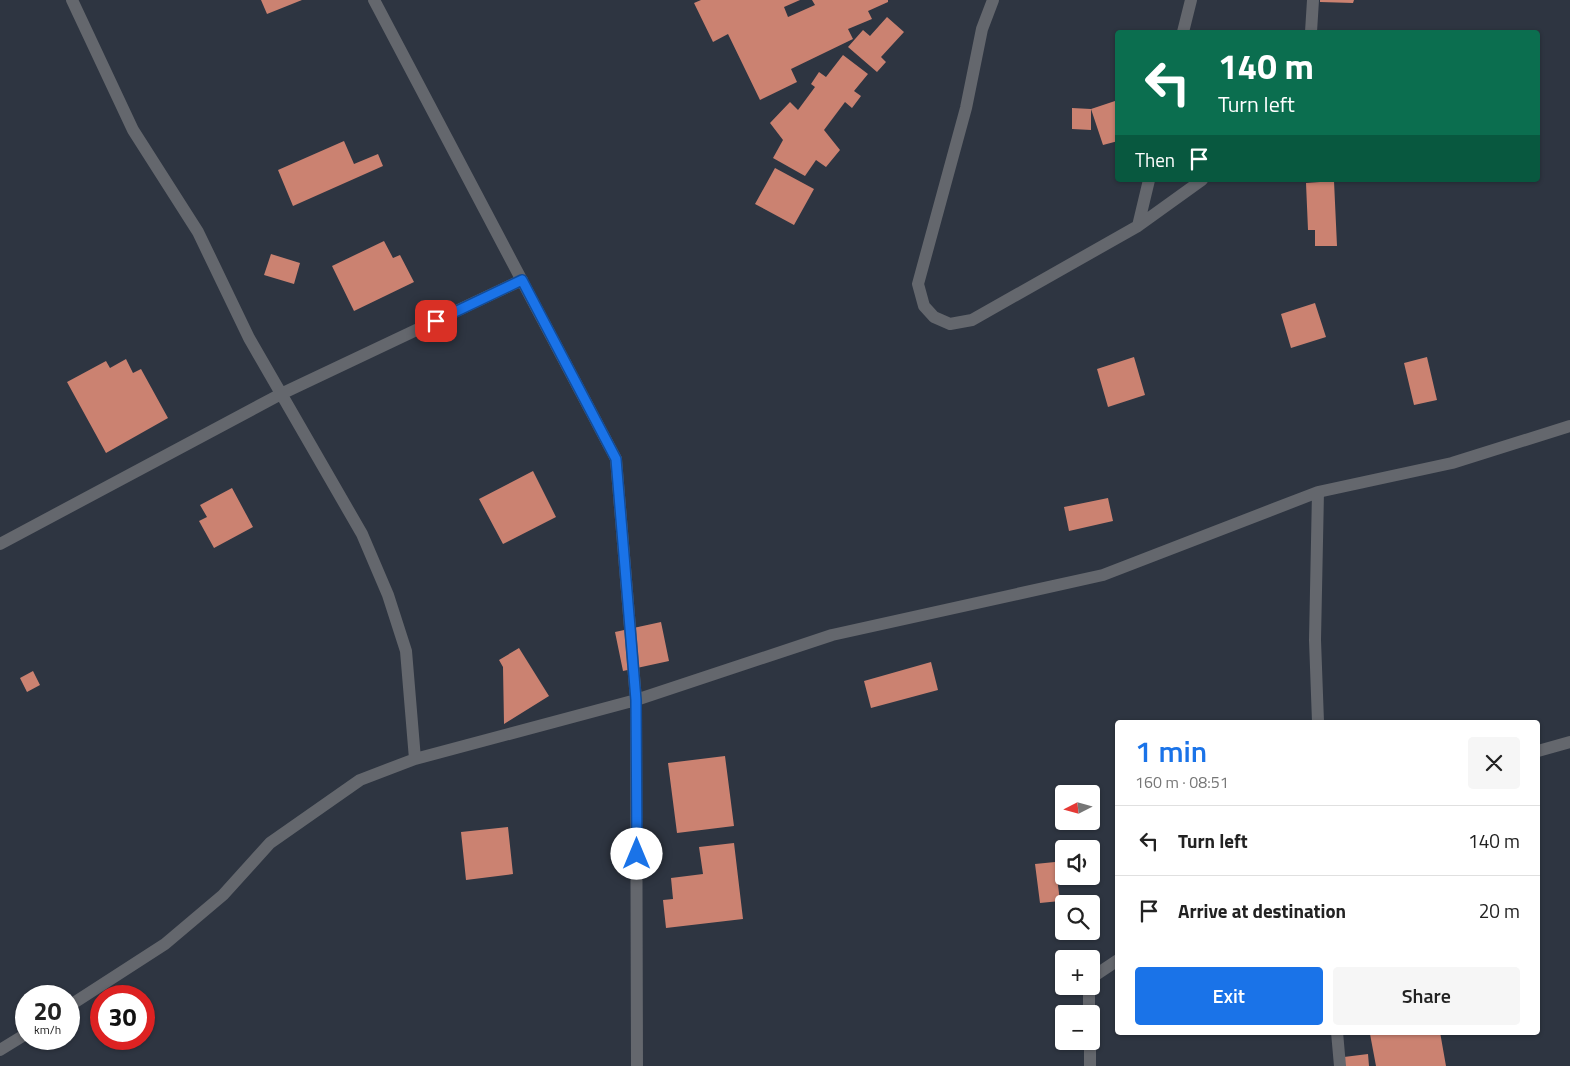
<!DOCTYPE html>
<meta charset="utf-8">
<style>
body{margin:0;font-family:"Titillium Web",sans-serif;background:#f6f6f6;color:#222;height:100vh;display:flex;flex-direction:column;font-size:19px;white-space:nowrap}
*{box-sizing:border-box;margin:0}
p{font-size:16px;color:#767676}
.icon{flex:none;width:28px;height:28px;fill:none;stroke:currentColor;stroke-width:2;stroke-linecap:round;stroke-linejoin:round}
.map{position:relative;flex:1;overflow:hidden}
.details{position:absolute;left:1115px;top:720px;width:425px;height:315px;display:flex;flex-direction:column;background:#fff;border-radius:5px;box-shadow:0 1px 4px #0004}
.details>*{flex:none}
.banner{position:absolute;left:1115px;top:30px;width:425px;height:152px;border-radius:5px;box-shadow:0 1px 4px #0004;background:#0b6e4f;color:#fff;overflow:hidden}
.needle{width:32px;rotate:264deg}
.controls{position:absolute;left:1055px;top:785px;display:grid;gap:10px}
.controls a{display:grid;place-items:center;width:45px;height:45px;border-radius:5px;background:#fff;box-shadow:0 1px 4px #0004;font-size:25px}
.speed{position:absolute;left:15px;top:985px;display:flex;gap:10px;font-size:25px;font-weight:700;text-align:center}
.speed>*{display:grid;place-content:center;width:65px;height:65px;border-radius:50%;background:#fff;box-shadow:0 1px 4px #0004;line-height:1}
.speed small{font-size:12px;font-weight:400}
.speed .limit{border:8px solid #d22;background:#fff;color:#111}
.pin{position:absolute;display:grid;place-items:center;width:42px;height:42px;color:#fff;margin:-21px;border-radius:10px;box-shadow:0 2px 8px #0006}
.me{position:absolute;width:55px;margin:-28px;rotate:0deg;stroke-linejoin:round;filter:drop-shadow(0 0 4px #0008)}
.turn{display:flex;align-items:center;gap:18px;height:105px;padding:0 20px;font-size:22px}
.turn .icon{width:65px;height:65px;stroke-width:2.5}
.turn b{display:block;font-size:35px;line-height:42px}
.then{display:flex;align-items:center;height:48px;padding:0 20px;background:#0003;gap:10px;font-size:19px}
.round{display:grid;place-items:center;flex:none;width:52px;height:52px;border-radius:5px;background:#f6f6f6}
.head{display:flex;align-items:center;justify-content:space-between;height:85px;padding:0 20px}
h1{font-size:30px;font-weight:600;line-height:38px;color:#1a73e8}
.action{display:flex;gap:10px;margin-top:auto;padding:10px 20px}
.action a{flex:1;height:58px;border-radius:5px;background:#1a73e8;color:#fff;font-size:20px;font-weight:600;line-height:58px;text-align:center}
.action a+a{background:#f6f6f6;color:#222}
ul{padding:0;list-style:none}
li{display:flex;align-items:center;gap:15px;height:70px;padding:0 20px;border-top:1px solid #e0e0e0}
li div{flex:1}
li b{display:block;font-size:19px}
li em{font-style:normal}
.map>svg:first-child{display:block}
.building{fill:#cb8271}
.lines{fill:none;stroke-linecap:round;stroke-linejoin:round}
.service{stroke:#64676d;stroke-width:12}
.minor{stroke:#64676d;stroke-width:12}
.route-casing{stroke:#114b97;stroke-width:12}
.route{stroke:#1a73e8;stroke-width:9}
</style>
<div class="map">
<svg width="1570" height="1066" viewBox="0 0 1570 1066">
<rect width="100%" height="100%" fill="#2e3541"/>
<!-- building -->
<path class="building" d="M261 0H302L267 14Z
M701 0H800L784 7 788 17 815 5 812 0H888V2L868 11 872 19 848 29 853 39 791 69 797 82 760 100 728 34 713 42 694 3Z
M1320 0H1354L1353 3 1320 2Z
M887 17 904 32 881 57 886 62 877 72 848 47 863 30 870 36Z
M843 55 868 74 854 91 861 96 852 108 845 102 824 130 840 150 826 167 816 160 805 176 773 158 783 140 770 123 790 102 798 110 815 87 811 84 819 72 826 77Z
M1118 100V141L1103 145 1091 109Z
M1072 108 1091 109V130L1072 129Z
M344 141 354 164 378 154 383 166 293 206 278 170Z
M775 168 814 189 794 225 755 204Z
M1334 181 1337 246H1315V230H1308L1306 183Z
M384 241 393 258 400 255 414 282 354 311 332 266Z
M271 254 300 263 294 284 264 275Z
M1315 303 1326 337 1291 348 1281 314Z
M1134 357 1145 395 1108 407 1097 369Z
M1427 357 1437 400 1414 405 1404 363Z
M126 359 133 373 141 369 168 418 106 453 67 382 106 361 110 368Z
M533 471 556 517 503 544 479 499Z
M232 488 253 527 214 548 199 521 207 517 200 505Z
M1108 498 1113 521 1069 531 1064 507Z
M661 622 669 661 623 671 615 632Z
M519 648 549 696 504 724 503 667 499 660Z
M931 662 938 690 871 708 864 681Z
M33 671 40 685 27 692 20 678Z
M725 756 734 826 677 833 668 763Z
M508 827 513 874 466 880 461 832Z
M734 843 743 919 666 928 663 900 673 899 671 878 703 874 699 847Z
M1055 862 1060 901 1040 903 1035 864Z
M1379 1032H1440L1446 1066H1376L1370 1034Z
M1368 1054 1369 1066H1345L1344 1057Z"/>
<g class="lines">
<!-- service -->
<path class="service" d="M993 0 982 29 966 108 918 284 924 306 934 317 950 324 972 320 1138 226 1202 180
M1183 32 1191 0
M1311 32 1313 0
M1138 226 1149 180"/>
<!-- minor -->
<path class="minor" d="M72 0 133 130 198 232 249 338 362 534 388 595 406 651 415 759
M374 0 616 459 636 700 637 1066
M0 544 281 394 522 280
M1318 722 1315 640 1318 492 1452 463 1570 426
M1538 751 1570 742
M1091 978 1118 960
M1089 986V1014
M69 1006 165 944 223 895 270 843 360 780 415 759 636 700 832 635 1103 575 1318 492
M1337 1032 1340 1066
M1090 1041V1066
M0 1050 26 1034"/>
</g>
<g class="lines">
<!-- route casing -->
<g class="route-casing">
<path id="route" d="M436 321 522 280 616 459 636 700 637 854"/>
</g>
<!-- route -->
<use href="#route" class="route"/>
</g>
</svg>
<div class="controls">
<a><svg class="needle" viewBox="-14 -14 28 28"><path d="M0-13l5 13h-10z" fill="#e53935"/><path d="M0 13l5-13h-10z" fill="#767676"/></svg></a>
<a><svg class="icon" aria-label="sound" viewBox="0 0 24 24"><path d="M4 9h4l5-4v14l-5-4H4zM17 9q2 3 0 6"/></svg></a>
<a><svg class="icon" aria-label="search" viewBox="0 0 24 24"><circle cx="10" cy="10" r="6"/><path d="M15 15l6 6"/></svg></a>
<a>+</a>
<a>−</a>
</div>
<div class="speed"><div>20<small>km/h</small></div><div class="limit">30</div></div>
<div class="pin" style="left:436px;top:321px;background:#d93025"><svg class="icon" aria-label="arrive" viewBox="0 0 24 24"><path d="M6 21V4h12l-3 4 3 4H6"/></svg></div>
<svg class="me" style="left:637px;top:854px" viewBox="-20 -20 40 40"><circle r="19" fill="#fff"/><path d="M0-13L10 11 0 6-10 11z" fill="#1a73e8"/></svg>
<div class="banner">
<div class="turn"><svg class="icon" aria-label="left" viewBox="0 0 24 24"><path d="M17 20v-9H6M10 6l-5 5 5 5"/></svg><div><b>140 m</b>Turn left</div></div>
<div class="then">Then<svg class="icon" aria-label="arrive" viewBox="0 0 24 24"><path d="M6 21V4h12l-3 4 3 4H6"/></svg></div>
</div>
<section class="details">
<div class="head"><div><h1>1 min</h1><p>160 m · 08:51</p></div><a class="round"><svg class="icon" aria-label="close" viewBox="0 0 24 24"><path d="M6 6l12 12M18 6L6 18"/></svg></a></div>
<ul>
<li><svg class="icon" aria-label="left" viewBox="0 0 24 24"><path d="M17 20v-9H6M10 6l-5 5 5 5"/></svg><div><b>Turn left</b></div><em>140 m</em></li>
<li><svg class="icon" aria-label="arrive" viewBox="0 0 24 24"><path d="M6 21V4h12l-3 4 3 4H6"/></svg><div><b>Arrive at destination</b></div><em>20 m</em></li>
</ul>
<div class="action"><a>Exit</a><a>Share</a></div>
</section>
</div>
